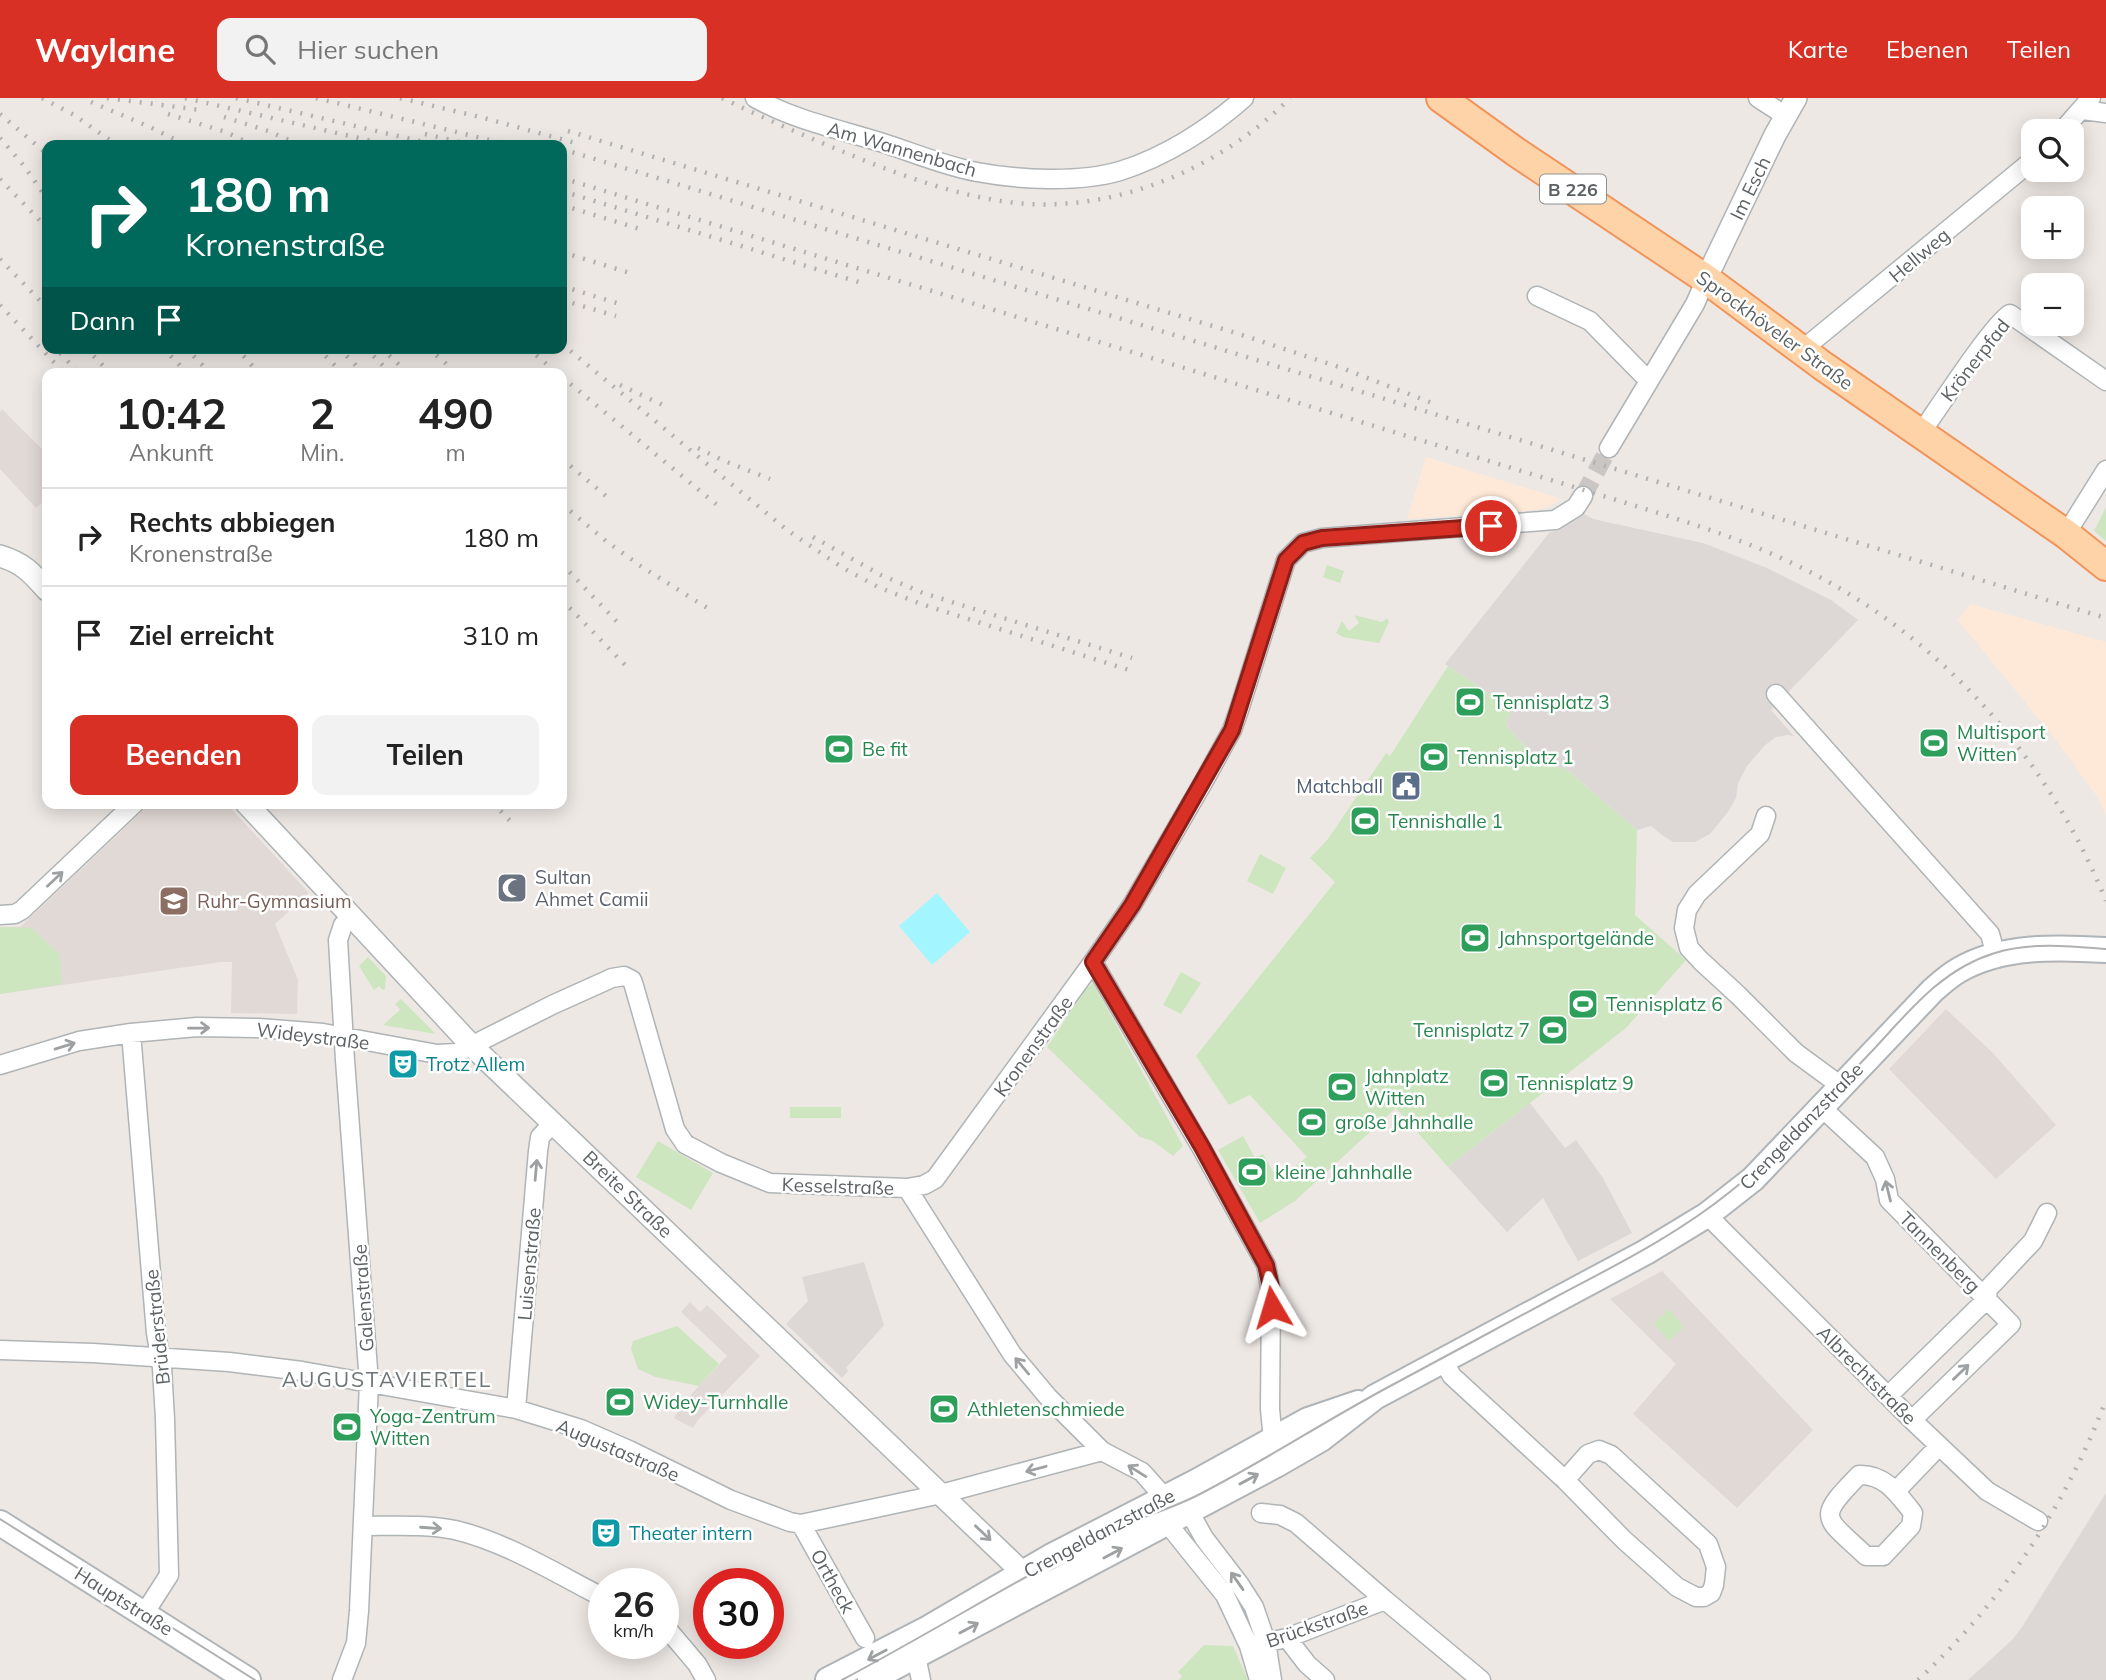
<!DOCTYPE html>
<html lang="de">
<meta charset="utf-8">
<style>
body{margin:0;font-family:Mulish,sans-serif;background:#f2f2f2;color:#222;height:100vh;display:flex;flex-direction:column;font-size:26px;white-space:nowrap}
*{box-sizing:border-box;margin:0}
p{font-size:23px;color:#767676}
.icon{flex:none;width:38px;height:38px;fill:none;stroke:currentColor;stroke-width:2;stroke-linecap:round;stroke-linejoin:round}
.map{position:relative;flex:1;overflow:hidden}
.panel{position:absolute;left:42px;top:270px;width:525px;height:441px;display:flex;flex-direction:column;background:#fff;border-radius:14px;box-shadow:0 4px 18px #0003}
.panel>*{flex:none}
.hud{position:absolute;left:42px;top:42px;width:525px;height:214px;border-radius:14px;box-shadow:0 4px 18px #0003;background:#00695c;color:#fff;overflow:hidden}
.controls{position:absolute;left:2021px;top:21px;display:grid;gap:14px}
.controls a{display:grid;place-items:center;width:63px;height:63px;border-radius:14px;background:#fff;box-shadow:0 4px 18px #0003;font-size:35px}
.speed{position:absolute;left:588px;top:1470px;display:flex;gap:14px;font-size:35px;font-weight:700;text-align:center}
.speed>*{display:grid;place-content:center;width:91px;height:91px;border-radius:50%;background:#fff;box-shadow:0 4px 18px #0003;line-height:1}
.speed small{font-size:18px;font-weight:400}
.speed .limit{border:10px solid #d22;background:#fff;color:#111}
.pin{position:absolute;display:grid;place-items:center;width:60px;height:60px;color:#fff;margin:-30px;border:4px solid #fff;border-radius:50%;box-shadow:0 2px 7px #0007}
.me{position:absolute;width:77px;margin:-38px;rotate:353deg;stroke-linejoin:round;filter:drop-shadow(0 0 5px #0008)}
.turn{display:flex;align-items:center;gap:24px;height:147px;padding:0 28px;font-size:32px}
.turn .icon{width:91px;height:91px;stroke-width:2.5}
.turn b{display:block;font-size:49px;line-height:60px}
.then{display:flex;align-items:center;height:66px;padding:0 28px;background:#0003;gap:14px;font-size:26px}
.eta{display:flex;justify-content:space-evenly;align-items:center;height:119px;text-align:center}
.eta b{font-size:42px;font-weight:700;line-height:49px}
.cta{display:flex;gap:14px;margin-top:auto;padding:14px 28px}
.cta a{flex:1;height:80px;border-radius:14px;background:#d93025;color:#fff;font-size:28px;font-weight:700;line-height:80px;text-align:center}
.cta a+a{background:#f2f2f2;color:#222}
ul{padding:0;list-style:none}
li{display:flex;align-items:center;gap:21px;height:98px;padding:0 28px;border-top:2px solid #e0e0e0}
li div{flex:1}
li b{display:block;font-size:26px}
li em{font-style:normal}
header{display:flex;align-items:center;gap:42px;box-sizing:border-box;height:98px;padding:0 35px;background:#d93025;color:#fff}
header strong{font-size:33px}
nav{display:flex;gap:38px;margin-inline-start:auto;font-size:24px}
.search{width:490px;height:63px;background:#f2f2f2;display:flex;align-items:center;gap:18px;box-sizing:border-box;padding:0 24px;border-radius:14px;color:#767676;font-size:26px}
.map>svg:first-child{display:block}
.commercial{fill:#fee9d9}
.industrial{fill:#ddd8d6}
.education{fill:#e1d9d5}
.green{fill:#cde6c0}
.water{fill:#a3f6ff}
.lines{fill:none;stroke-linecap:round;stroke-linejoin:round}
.minor-tunnel{stroke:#cac6c4;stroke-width:18;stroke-dasharray:18 9;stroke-linecap:butt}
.minor-casing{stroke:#afb4b6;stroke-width:21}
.tertiary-casing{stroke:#afb4b6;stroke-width:24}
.secondary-casing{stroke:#aeb4b7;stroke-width:28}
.primary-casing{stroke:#f29359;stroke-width:32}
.minor{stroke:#fff;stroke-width:18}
.tertiary{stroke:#fff;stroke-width:21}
.secondary{stroke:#fff;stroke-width:24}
.primary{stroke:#ffd3a8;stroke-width:28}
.tram{stroke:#b0b1b2;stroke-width:2}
.rail{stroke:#b0b1b2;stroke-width:4.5;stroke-dasharray:2 9;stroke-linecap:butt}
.oneway{stroke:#9da1a2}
.route-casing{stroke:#8d1f18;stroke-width:18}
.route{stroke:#d93025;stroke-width:12}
.labels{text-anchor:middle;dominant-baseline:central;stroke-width:5;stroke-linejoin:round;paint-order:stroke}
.shield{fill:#fff;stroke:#8d9192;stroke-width:2}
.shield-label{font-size:18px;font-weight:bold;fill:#5c6264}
.street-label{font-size:19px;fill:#5c6264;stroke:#fff}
.leisure-label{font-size:19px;fill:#27864d;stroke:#fff;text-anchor:start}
.service-label{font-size:19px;fill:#4e5e75;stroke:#fff;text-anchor:end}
.worship-label{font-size:19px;fill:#5b616d;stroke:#fff;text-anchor:start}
.education-label{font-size:19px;fill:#785e54;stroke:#fff;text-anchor:start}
.culture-label{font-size:19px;fill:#0d838f;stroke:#fff;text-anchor:start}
.neighbourhood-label{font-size:21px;letter-spacing:2px;fill:#6d7576;stroke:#fff}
</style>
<header>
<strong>Waylane</strong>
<div class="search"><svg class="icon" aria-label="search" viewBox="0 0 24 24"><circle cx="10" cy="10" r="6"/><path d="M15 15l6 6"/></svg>Hier suchen</div>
<nav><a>Karte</a><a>Ebenen</a><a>Teilen</a></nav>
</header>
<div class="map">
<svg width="2106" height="1582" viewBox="0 0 2106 1582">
<rect width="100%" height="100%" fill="#eee8e4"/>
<!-- commercial -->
<path class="commercial" d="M1426 359 1562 401 1546 410 1526 413 1407 421Z
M1971 506 2106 544V718L2098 700 2056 642 1958 522Z"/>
<!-- industrial -->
<path class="industrial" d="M1580 413 1593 421 1703 445 1767 470 1831 502 1858 522 1771 612 1794 638 1787 637 1776 639 1765 647 1747 668 1738 685 1736 700 1728 714 1710 736 1695 744H1673L1662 737 1651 728 1637 732 1565 670H1556L1532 655 1516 639 1506 626 1511 610 1445 566 1549 435 1561 431Z
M1530 1005 1565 1050 1576 1042 1603 1080 1632 1135 1578 1163 1543 1100 1507 1134 1448 1069Z
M864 1164 884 1227 846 1270 848 1273 842 1280 786 1226 808 1203 802 1179Z
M2106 1395V1582H1968L2012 1542 2022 1529Z"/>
<!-- education -->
<path class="education" d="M2 311 47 356V400L36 410 0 371V314Z
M151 705H226L309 795 275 826 298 882 297 916 231 915 232 864H221L0 896V829H20Z
M1946 911 1993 955 2056 1027 1996 1081 1889 971Z
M1662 1173 1813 1332 1737 1410 1633 1316 1676 1266 1610 1201Z
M690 1204 700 1214 707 1207 760 1258 698 1322 693 1330 674 1320 685 1303 727 1258 681 1214Z"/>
<!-- green -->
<path class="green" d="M2106 409V443L2094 433Z
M1327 467 1344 473 1340 485 1323 479Z
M1354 517 1382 524 1387 520 1389 524 1379 545 1343 539 1336 535 1342 523 1349 533 1359 525Z
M1448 568 1511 610 1506 626C1518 643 1544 671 1565 670L1637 732 1635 817 1686 862 1626 930 1448 1069 1396 1010 1295 1103 1260 1125 1218 1052 1243 1038 1255 1060 1263 1056 1278 1082 1307 1059 1250 997 1229 1007 1196 958 1335 784 1310 760 1328 741 1386 655 1390 658Z
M1260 756 1286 770 1273 796 1247 783Z
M0 829 32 830 59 856 62 886 0 896Z
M368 859 386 878 385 891 383 892 379 888 374 892 359 868Z
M1181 874 1201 885 1181 916 1163 907Z
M1093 885 1183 1048 1173 1058 1153 1043 1140 1039 1047 949 1085 892Z
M401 901 436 936 383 927 400 912 395 906Z
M790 1009H841V1020H790Z
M658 1043 713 1075 691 1112 636 1079Z
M1669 1211 1684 1229 1669 1243 1653 1226Z
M677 1228 719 1266 699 1288 655 1279 638 1271 631 1251 633 1243Z
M1204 1547 1233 1548 1248 1582H1179L1182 1578 1178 1574Z"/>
<!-- water -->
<path class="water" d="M937 795 970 834 932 867 899 828Z"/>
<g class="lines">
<!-- minor-tunnel -->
<path class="minor-tunnel" d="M1583 398 1609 350"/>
<!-- minor casing -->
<g class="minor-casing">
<path id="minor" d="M755 0C794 22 838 31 880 44 912 54 944 68 977 74 1019 82 1079 85 1120 73 1165 59 1209 31 1244 0
M1758 0 1786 18
M2082 12 2106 15
M2062 33 2091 0
M1537 198 1590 223 1649 283
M1802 252 2034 61
M1921 335C1935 315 1995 223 2010 216L2106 283
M1609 350 1695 206 1706 181
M2066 436 2106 372
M1776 596 1990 836 1996 858
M1766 718 1760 736 1697 796 1687 812 1684 830 1689 850 1701 863 1738 897 1796 955 1841 988
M0 817 15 816 22 812 135 705
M1093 864 1201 1049 1266 1167 1271 1194 1270 1311 1273 1342
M131 935 156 1235 162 1270 165 1321 169 1477 144 1516
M0 967 79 943 131 935 197 929 259 930 323 935 437 956 457 955 552 907 612 880 624 878 632 882 634 888 675 1031 685 1046 721 1065 770 1085 907 1090 924 1087 935 1081 1093 864 1132 807 1204 683 1232 632 1239 612 1286 462 1303 445 1322 440 1555 422 1576 409 1583 398
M1821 1009 1875 1059 1885 1081 1889 1102 2011 1226 1912 1322
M907 1090 1012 1256 1048 1299 1102 1353 1142 1374 1165 1400
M1707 1117 1912 1322 1987 1393 2038 1423
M0 1252 93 1255 229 1264 302 1273 516 1311 581 1331 629 1352 731 1402 790 1424 801 1426 941 1396 1102 1353
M1443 1263 1452 1278 1565 1382 1624 1442 1677 1489 1696 1499H1704L1711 1495 1714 1487 1716 1469 1708 1446 1611 1357 1599 1352 1588 1356 1565 1382
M1888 1298 1987 1201 1988 1191 2033 1143 2047 1115
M516 1311 538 1053 540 1039 553 1025
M1859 1377C1885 1376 1898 1396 1913 1415L1911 1428 1883 1458H1866C1824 1418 1815 1422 1859 1377Z
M1896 1393 1939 1348
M1189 1413 1204 1440 1240 1487 1254 1509 1266 1544 1272 1582
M1261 1415 1280 1417 1296 1425 1385 1502
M1167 1425 1225 1497 1249 1548 1259 1582
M801 1426 865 1540
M363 1428C393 1428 426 1426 455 1432 506 1444 557 1476 604 1500
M663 1530 669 1533 697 1566 706 1582
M1287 1540 1307 1566 1325 1582
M919 1548 916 1558 921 1582
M1249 1548 1287 1540 1385 1502 1481 1582
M342 1582 356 1545 359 1513 369 1285 345 962 338 842 343 827 351 819"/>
</g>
<!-- tertiary casing -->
<g class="tertiary-casing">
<path id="tertiary" d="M1706 181 1775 37 1796 0
M0 458C23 465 31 474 47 492
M246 705 472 948 1023 1475"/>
</g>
<!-- secondary casing -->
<g class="secondary-casing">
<path id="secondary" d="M0 1425 248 1582
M828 1582 925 1532 1050 1459 1194 1385 1308 1322 1358 1305
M870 1582 1276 1367 1321 1341 1375 1299 1646 1154 1707 1117 1753 1081 1933 892C1941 885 1950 877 1959 872 2002 847 2058 849 2106 852"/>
</g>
<!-- primary casing -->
<g class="primary-casing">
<path id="primary" d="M1441 0 1516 54 1706 181 1823 268 2066 436 2106 468"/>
</g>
<!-- minor -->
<use href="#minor" class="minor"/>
<!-- tertiary -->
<use href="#tertiary" class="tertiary"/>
<!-- secondary -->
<use href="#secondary" class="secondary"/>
<!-- primary -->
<use href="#primary" class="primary"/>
<!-- tram -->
<path class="tram" d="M0 1421 255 1582
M842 1582C930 1535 1015 1483 1103 1437 1134 1420 1168 1413 1200 1396 1266 1362 1328 1321 1394 1286 1447 1258 1499 1229 1552 1201 1614 1168 1677 1137 1731 1093 1783 1052 1828 999 1874 951 1910 912 1942 871 1995 855 2029 844 2070 848 2106 851"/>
<!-- rail -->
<path class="rail" d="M42 0 74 17 117 47
M107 0 201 12
M185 0 389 47
M236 0 436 47
M316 0 510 47
M400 0 484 20 579 46
M722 0C759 18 796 34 834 50 892 74 953 98 1016 105 1116 115 1221 70 1290 0
M91 4 150 29 186 47
M0 16 47 56
M168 16 226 34 253 47
M224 19 268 33 301 47
M568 33 1236 235 1342 270 1432 305
M425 36 473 47
M0 40 25 69 47 101
M562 51 2106 520
M562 80 1610 400C1668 418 1726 435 1781 460 1930 527 2045 652 2106 803
M0 81 47 130
M562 93 865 186
M562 107 643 132
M562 154 630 175
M0 161 47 210
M562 188 620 206
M562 202 616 218
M0 207 64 275
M562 246 787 432 843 470 878 489 921 506 1129 572
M86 250 110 275
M163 250 187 275
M186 250 210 275
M236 250 259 275
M318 250 342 275
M339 250 363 275
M366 250 390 275
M381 250 408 275
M428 250 457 275
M528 250 557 275
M60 255 79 275
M562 279 722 411
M620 287 663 307
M698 350 722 362 770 381
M562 361 606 398
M562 406 606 443 642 469 712 513
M813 439 881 477 923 495 1132 560
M562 466 620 527
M562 502 626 568
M493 705 515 728
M1918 1582C2002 1504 2065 1409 2106 1302"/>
</g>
<!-- one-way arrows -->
<defs><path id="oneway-shaft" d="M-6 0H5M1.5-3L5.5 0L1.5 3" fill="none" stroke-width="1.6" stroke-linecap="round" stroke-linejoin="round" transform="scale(1.75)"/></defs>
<g class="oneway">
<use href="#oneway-shaft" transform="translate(55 781) rotate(-43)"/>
<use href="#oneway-shaft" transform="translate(199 930) rotate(-1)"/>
<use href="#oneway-shaft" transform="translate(65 948) rotate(-17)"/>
<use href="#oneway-shaft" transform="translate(536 1072) rotate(-85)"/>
<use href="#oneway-shaft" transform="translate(1888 1093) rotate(-104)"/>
<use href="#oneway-shaft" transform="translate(1022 1268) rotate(-130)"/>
<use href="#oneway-shaft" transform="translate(1961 1274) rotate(-44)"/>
<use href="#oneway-shaft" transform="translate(1036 1371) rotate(165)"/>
<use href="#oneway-shaft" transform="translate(1137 1373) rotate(-148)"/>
<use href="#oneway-shaft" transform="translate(1249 1381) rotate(-28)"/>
<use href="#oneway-shaft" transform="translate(431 1430) rotate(4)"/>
<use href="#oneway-shaft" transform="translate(983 1435) rotate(43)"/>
<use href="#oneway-shaft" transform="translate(1113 1455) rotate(-28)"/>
<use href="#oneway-shaft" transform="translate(1237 1483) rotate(-125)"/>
<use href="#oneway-shaft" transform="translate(969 1530) rotate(-28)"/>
<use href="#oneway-shaft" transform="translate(877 1557) rotate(152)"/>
</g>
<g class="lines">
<!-- route casing -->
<g class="route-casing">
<path id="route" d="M1272 1209V1194L1266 1167 1202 1049 1093 864 1132 807 1232 632 1286 462 1303 445 1322 440 1491 428"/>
</g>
<!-- route -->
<use href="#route" class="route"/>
</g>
<!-- icons -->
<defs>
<g id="stadium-square" transform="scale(1.575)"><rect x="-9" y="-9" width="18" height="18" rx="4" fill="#2e9e5b" stroke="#fff"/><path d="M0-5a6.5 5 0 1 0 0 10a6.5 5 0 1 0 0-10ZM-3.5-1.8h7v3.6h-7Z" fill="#fff"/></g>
<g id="civic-square" transform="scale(1.575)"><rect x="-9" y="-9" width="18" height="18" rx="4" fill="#5c6f8a" stroke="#fff"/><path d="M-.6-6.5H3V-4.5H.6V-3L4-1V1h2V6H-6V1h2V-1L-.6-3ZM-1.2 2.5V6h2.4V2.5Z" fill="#fff"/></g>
<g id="mosque-square" transform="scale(1.575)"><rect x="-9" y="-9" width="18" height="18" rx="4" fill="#6b7280" stroke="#fff"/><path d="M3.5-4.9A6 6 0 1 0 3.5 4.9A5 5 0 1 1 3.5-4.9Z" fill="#fff"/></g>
<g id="school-square" transform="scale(1.575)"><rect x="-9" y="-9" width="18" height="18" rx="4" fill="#8d6e63" stroke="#fff"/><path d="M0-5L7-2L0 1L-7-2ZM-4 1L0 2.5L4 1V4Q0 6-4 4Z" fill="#fff"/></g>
<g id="theatre-square" transform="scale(1.575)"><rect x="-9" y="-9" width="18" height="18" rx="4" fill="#0f9aa8" stroke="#fff"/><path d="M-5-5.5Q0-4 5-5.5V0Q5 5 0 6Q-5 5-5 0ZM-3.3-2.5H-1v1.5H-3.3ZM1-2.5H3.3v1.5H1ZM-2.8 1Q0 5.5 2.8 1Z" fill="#fff"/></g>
</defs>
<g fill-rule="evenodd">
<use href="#stadium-square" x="1470" y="604"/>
<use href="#stadium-square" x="1934" y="645"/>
<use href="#stadium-square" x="839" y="651"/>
<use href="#stadium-square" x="1434" y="659"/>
<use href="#civic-square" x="1406" y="688"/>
<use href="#stadium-square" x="1365" y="723"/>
<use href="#mosque-square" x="512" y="790"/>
<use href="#school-square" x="174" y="803"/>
<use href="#stadium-square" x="1475" y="840"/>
<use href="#stadium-square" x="1583" y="906"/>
<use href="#stadium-square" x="1553" y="932"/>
<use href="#theatre-square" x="403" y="966"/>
<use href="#stadium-square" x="1494" y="985"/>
<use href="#stadium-square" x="1342" y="989"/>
<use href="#stadium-square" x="1312" y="1024"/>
<use href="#stadium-square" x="1252" y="1074"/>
<use href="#stadium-square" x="620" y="1304"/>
<use href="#stadium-square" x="944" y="1311"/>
<use href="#stadium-square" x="347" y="1329"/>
<use href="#theatre-square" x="606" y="1435"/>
</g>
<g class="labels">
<!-- shield labels -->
<rect class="shield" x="1540" y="76.5" width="66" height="29" rx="5"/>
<g class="shield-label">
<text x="1573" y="91">B 226</text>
</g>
<!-- street labels -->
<g class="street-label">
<text transform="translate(902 51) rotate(16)">Am Wannenbach</text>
<text transform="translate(1750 90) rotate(-64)">Im Esch</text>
<text transform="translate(1919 157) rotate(-40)">Hellweg</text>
<text transform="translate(1775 232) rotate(36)">Sprockhöveler Straße</text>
<text transform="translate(1975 262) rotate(-52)">Krönerpfad</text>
<text transform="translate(313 938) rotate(7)">Wideystraße</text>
<text transform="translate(1033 948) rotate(-54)">Kronenstraße</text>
<text transform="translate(1801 1028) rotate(-46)">Crengeldanzstraße</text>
<text transform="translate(838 1088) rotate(2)">Kesselstraße</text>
<text transform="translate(628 1096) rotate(44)">Breite Straße</text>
<text transform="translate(1940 1154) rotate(45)">Tannenberg</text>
<text transform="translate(529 1166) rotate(-85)">Luisenstraße</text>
<text transform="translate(363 1200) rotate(-94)">Galenstraße</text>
<text transform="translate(157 1229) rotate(-96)">Brüderstraße</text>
<text transform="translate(1867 1277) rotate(45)">Albrechtstraße</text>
<text transform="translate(618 1352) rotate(23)">Augustastraße</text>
<text transform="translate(1099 1435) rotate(-28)">Crengeldanzstraße</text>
<text transform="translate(833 1483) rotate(61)">Ortheck</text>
<text transform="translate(124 1503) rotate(32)">Hauptstraße</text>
<text transform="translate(1317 1526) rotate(-19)">Brückstraße</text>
</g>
<!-- leisure labels -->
<g class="leisure-label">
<text x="1493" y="604">Tennisplatz 3</text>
<text x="1957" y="634">Multisport<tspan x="1957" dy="22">Witten</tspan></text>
<text x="862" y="651">Be fit</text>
<text x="1457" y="659">Tennisplatz 1</text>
<text x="1388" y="723">Tennishalle 1</text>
<text x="1498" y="840">Jahnsportgelände</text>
<text x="1606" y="906">Tennisplatz 6</text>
<text x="1530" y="932" text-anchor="end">Tennisplatz 7</text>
<text x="1365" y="978">Jahnplatz<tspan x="1365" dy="22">Witten</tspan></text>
<text x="1517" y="985">Tennisplatz 9</text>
<text x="1335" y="1024">große Jahnhalle</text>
<text x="1275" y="1074">kleine Jahnhalle</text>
<text x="643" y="1304">Widey-Turnhalle</text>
<text x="967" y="1311">Athletenschmiede</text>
<text x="370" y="1318">Yoga-Zentrum<tspan x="370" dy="22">Witten</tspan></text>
</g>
<!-- service labels -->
<g class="service-label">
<text x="1383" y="688">Matchball</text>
</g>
<!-- worship labels -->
<g class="worship-label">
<text x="535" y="779">Sultan<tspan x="535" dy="22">Ahmet Camii</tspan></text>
</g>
<!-- education labels -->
<g class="education-label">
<text x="197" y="803">Ruhr-Gymnasium</text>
</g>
<!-- culture labels -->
<g class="culture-label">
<text x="426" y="966">Trotz Allem</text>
<text x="629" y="1435">Theater intern</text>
</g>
<!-- neighbourhood labels -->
<g class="neighbourhood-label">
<text x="387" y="1281">AUGUSTAVIERTEL</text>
</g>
</g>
</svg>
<div class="controls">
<a><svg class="icon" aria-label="search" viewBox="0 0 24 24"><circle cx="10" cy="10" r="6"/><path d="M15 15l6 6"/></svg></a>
<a>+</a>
<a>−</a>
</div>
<div class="speed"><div>26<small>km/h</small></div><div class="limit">30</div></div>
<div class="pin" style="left:1491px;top:428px;background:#d93025"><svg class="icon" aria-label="arrive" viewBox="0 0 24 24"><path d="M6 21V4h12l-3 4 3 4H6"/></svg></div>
<svg class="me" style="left:1272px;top:1209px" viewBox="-20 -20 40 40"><path d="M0-17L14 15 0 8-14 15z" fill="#d93025" stroke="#fff" stroke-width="4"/></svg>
<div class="hud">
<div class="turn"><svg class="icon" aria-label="right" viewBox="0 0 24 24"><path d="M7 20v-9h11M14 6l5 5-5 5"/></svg><div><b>180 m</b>Kronenstraße</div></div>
<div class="then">Dann<svg class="icon" aria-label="arrive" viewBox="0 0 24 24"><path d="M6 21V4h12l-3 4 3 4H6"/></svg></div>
</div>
<section class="panel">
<div class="eta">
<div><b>10:42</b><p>Ankunft</p></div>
<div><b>2</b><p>Min.</p></div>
<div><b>490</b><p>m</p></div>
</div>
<ul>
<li><svg class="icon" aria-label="right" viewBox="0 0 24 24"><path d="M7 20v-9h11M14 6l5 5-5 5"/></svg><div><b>Rechts abbiegen</b><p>Kronenstraße</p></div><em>180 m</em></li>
<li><svg class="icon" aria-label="arrive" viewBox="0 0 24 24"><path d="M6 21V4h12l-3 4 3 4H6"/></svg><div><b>Ziel erreicht</b></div><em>310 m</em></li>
</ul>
<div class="cta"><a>Beenden</a><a>Teilen</a></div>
</section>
</div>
